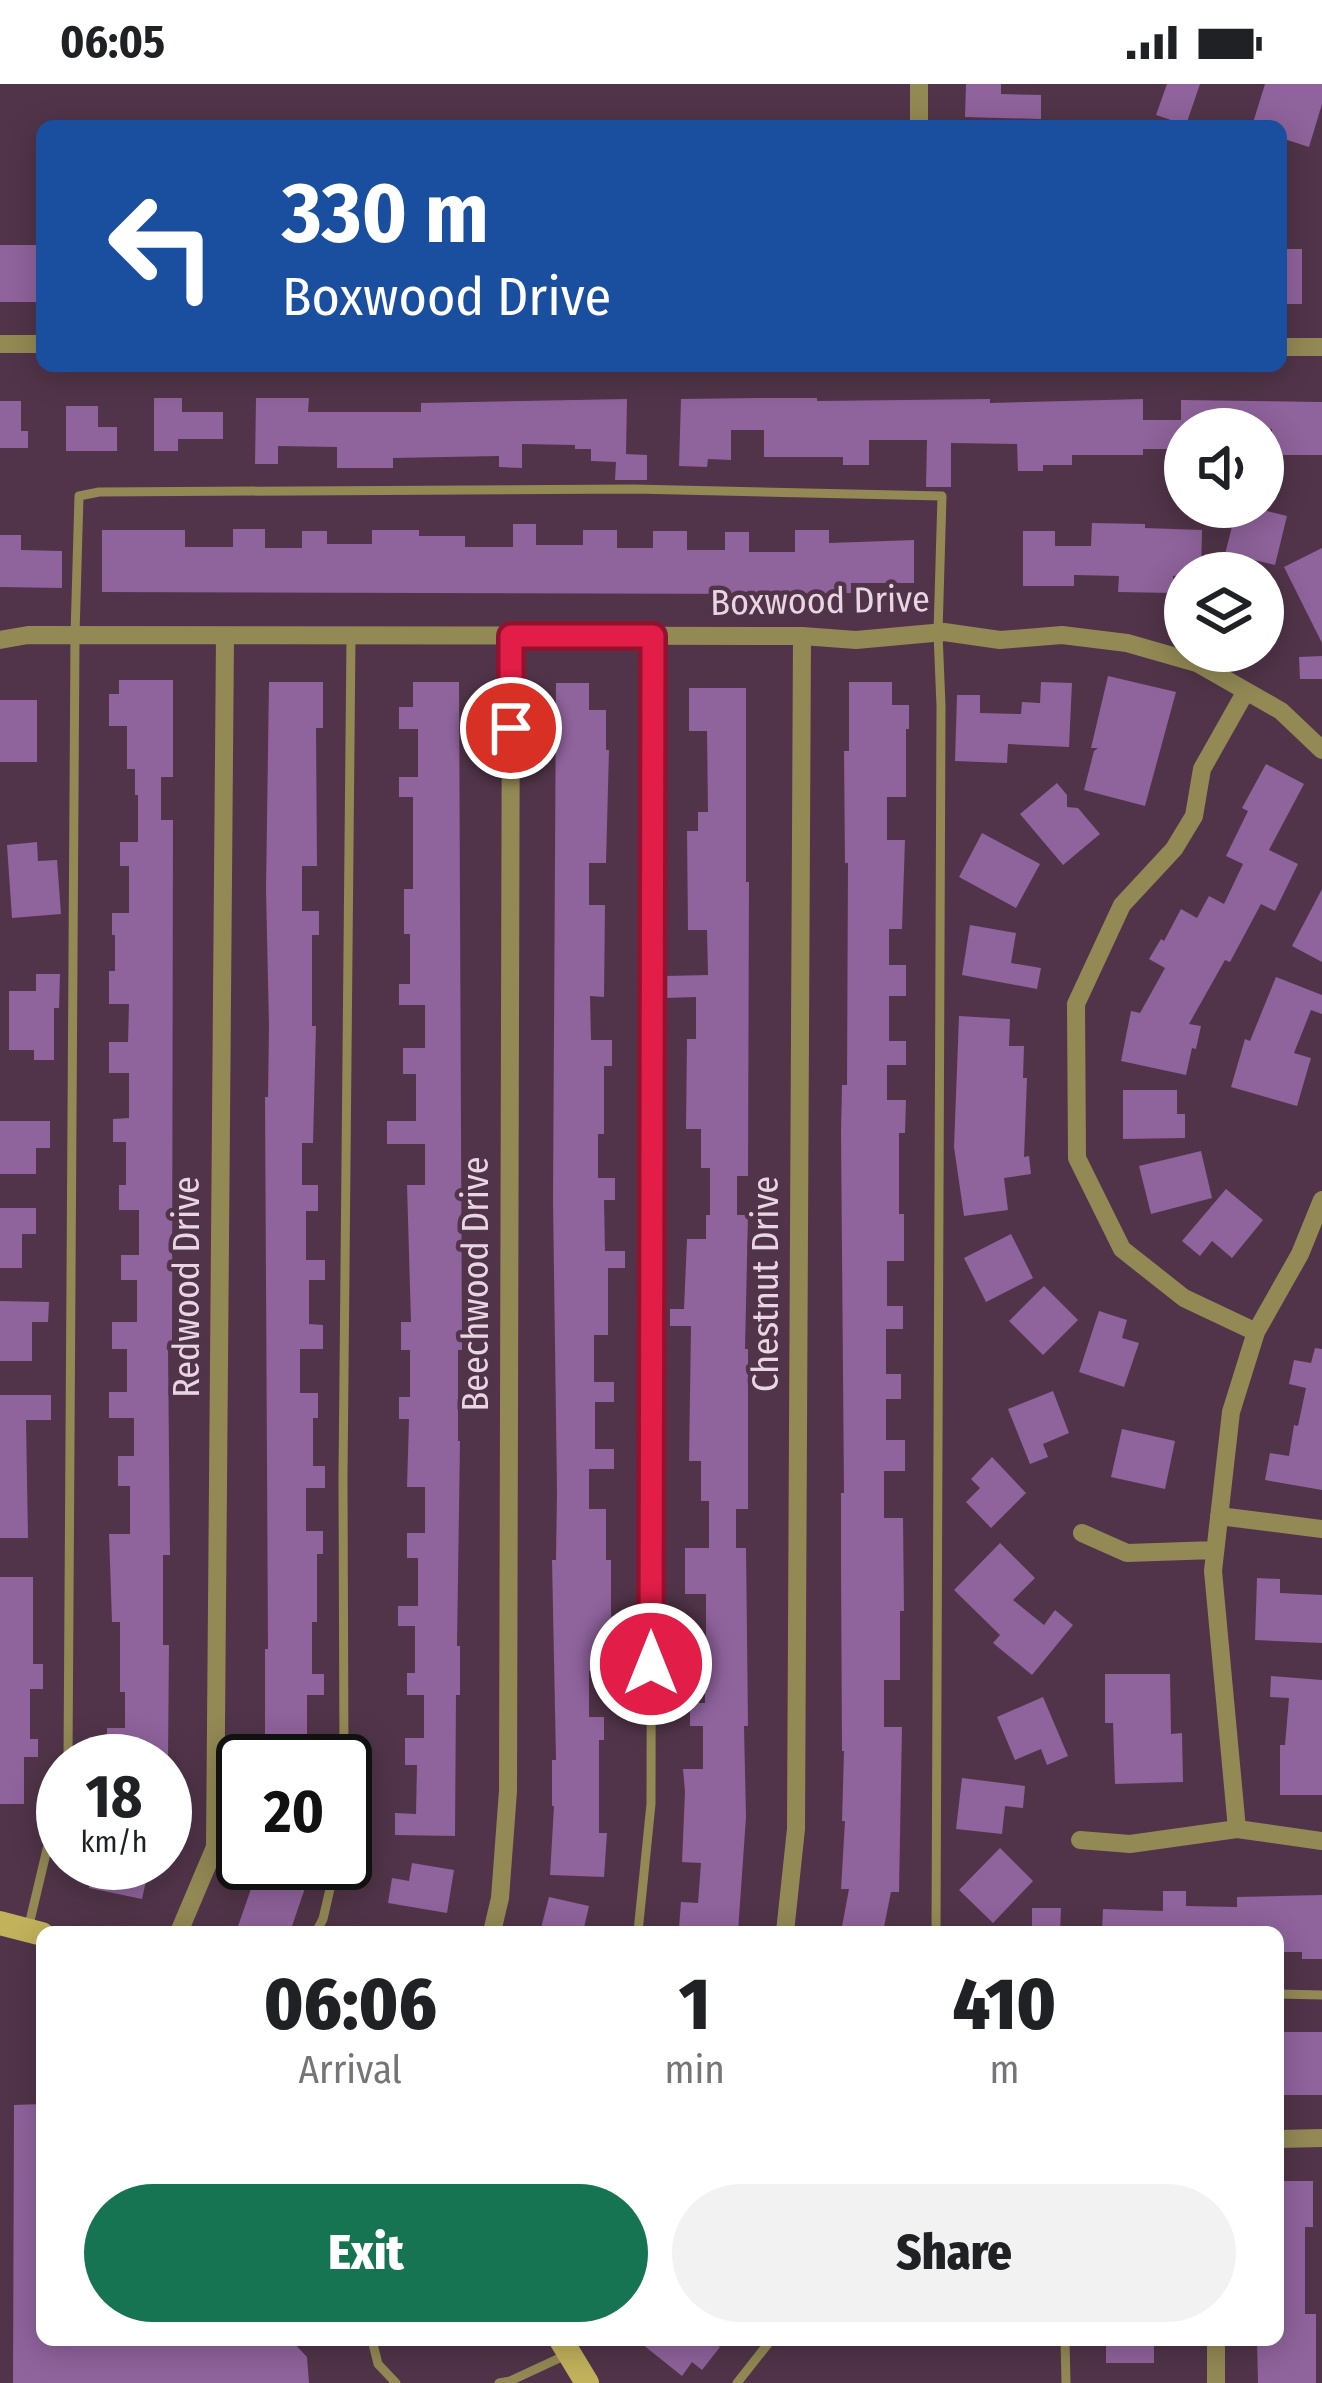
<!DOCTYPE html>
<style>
body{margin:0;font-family:"Fira Sans Condensed",sans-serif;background:#f2f2f2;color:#202124;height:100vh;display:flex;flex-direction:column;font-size:45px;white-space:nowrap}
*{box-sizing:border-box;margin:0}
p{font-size:39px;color:#757577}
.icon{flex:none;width:66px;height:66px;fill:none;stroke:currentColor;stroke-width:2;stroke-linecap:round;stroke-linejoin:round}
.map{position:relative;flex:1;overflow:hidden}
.details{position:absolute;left:36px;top:1842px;width:1248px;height:420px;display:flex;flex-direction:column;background:#fff;border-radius:18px;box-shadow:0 6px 30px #0003}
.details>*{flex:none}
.guide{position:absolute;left:36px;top:36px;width:1251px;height:252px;border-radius:18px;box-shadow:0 6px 30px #0003;background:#1a4fa0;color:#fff;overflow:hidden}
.buttons{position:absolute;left:1164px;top:324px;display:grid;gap:24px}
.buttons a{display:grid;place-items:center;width:120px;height:120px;border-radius:50%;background:#fff;box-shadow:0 6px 30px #0003;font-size:60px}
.speed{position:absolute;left:36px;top:1650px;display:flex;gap:24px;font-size:60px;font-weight:700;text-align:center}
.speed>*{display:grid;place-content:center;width:156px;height:156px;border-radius:50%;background:#fff;box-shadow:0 6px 30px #0003;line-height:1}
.speed small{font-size:30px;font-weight:400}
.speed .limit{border:6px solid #111;border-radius:18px;background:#fff;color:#111}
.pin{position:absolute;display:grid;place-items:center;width:102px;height:102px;color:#fff;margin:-51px;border:6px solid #fff;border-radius:50%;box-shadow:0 3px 12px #0007}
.me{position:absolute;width:132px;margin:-66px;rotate:0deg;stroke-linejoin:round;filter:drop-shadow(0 0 9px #0008)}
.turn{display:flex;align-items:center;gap:42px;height:252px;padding:0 48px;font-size:54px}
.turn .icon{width:156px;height:156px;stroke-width:2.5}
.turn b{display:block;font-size:84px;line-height:102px}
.eta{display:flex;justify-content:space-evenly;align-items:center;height:204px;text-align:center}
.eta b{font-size:72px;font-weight:800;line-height:84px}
.cta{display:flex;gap:24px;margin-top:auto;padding:24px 48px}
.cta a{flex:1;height:138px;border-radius:72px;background:#177452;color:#fff;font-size:48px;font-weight:800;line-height:138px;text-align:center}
.cta a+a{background:#f2f2f2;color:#202124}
.status{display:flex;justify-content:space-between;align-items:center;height:84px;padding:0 60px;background:#fff;direction:ltr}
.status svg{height:33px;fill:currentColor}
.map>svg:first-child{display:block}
.building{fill:#8f639c}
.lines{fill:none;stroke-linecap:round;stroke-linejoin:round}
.service{stroke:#938955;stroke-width:9}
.minor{stroke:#938955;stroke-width:18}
.secondary{stroke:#c2b25c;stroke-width:24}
.route-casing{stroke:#92132f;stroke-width:30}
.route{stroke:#e11d48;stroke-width:21}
.labels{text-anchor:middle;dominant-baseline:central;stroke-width:9;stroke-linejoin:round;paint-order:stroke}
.street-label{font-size:36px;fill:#e8d6e2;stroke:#513449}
</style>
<div class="status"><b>06:05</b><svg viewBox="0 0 49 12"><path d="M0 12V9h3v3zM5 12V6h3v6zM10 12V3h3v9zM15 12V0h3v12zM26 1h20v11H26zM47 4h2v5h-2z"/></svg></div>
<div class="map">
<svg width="1322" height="2299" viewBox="0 0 1322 2299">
<rect width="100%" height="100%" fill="#513449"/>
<!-- building -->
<path class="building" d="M966 0H1001V10L1041 11V35L965 33Z
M1167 0H1200L1186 41 1156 31Z
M1265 0H1322V20L1309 63 1281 54V42H1252Z
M0 161H42V218H0Z
M1281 165H1302V220H1281Z
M154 314H182V328H223V355H178V367H154Z
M256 314H309L308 328H421V319L627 315 626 370 647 371V396H615L616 378 591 377V365H575V361L522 360V384L499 383V372L393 374V384H337V363L278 362V380H255Z
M759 314H817V317L990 315V319L1143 315V336H1181V316L1322 318V371H1272V345H1185V365H1143V371H1072V381H1043V387H1018L1017 360 951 359V403H926L927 356H869V381H843V373H764V346H731V376L708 375 707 383 679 382 681 315Z
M0 317H21V347H28V364H0Z
M66 322H98V343H117V367H66Z
M1237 423H1251L1287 432 1275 481 1246 474 1243 489 1221 486Z
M1092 439 1145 440V444L1202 446 1201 489 1173 492V509L1118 508 1119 492 1074 491V502H1023V447H1055V462H1091Z
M513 440H536V461H583V446H617V464H653V447H687V466H725V448H749V468H795V446H829V459L914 456V499H851V509L773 510 102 508V446H185V463H233V445H265V464H302V447H327V460H372V446H419V452H465V463H513Z
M0 451H21V466L62 467V504L0 503Z
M1322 464V559L1284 483Z
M1322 572V595H1300L1299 573Z
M1108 592 1176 608 1145 722 1084 706 1094 667 1098 664H1091Z
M119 596H173V693H161V736H173L172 1265H168L170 1471H163V1561H169L168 1676H107V1644H125V1608H120V1538H112L109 1450H130V1402H118V1372H134V1334H109V1308H127V1265H112V1238H137V1196H121V1171H139V1126H119V1101H126V1058H113V1035L129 1034V989H109V958H128L129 920H109V887H115V851H112V829H129V782H120V758H138V711H135V685H127V642H109V610H119Z
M269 598H323V644H316L317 782H302V827H319V851H312V942H316L313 1059H302V1101H318V1127H306V1176H325V1196H309V1240L323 1241V1265H300V1309H318V1334H313V1382H325V1404H306V1447H323V1470H317V1538H312V1590H324V1611H307V1657H321V1677H265V1565H268L265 1013H268L269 942 266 805Z
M413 598H459L462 1266H458V1357H460L457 1562H460V1611H456L455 1752 395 1751V1729L416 1730 417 1681H405V1654H424V1611H407V1589H415V1542H398V1522H418V1474H407V1449H425V1403H407L409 1335H399V1313H410V1266H401V1238H411L407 1101H425V1060H387V1037H416V990H403V964H425V921H399V900H410V850H404V805H413V713H399V693H418V645H399V623H413Z
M849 598H892V621H909V645H906V713H887V756H905L902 845H889V881H906V912H889V957H906V981H887V1016H906L905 1049H899V1130H904V1177H887V1222H903V1245H886V1290H901V1315H886V1356H905V1387H884V1434H903L904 1527H900V1596H884V1643H902L899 1808H891L883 1848H841L849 1805H841L845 1737H842L844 1667H842L841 1481V1409H844L841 1048 842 1001H847L848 779H845L844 667H849Z
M1041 598 1072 599 1069 663 1008 660 1007 679 955 677 957 611H980V629L1021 630 1022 618 1040 619Z
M556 599H589V626H606V666H609L606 779H589V821H605L604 913 590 912 591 956H612V982H604V1050H598V1094H615V1116H604L605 1167H625V1184H608V1251H594V1298H614V1318H595V1365H614V1385H589V1425H606V1476H611V1541H614V1587H589V1633H604V1656H599V1749H607L604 1793 550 1791 554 1722H552V1676H556L552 1476H556L557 1407 553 1116Z
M689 604H746V798H749L748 1092H737V1131H748L745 1265H748V1425H736V1464H746L748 1642H744L746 1733 738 1848 679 1844 681 1818 698 1819 701 1779 682 1778 685 1708 683 1685H703V1642H690V1619H705V1577H686V1553H706V1510H685V1464H709V1417H701V1377H689L691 1242H670V1225H684L687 1155H706V1131H710V1084H701V1045H686L687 955H696V913L666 914V892L708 891 707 846H688L687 747H698V728H708L707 647H689Z
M0 616H37V678H0Z
M1266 680 1304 700 1269 766 1298 780 1275 827 1261 820 1230 878 1225 876 1189 940 1201 942 1196 965 1192 964 1186 991 1121 977 1131 927 1140 929 1165 884 1149 875 1161 855 1164 857 1181 825 1197 834 1209 812 1224 820 1243 780 1226 772 1248 727 1242 724Z
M1057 699 1067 711V723L1078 724 1100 750 1063 781 1020 730Z
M982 749 1040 780 1016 824 959 793Z
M37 758 38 777 57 776 61 830 12 834 7 761Z
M1322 805V878L1292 862Z
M970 841 1016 849 1011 879 1041 884 1037 905 962 891Z
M36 890H60L59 924H54V976H34V966H9V907H36Z
M1276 893 1322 911V930L1311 926 1294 969 1311 974 1297 1022 1231 1003 1245 955 1250 957Z
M959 932 1010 935 1009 962H1024L1023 994H1027L1024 1073 1029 1072 1031 1090 1004 1094 1008 1126 964 1132 954 1063Z
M1123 1006H1177V1030H1185V1054L1123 1055Z
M0 1037H50V1064H36V1090H0Z
M1201 1067 1212 1114 1151 1130 1139 1082Z
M1226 1105 1263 1136 1232 1174 1212 1157 1200 1172 1182 1157Z
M0 1124H36V1150H22V1184H0Z
M1011 1150 1033 1194 986 1218 964 1174Z
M1044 1202 1078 1236 1043 1271 1009 1237Z
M0 1217 49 1218 48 1238H32V1277H0Z
M1099 1227 1127 1236 1122 1254 1139 1259 1124 1303 1079 1288Z
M1315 1264 1322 1265V1406L1265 1396 1270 1369 1289 1372 1294 1341 1298 1342 1306 1304 1289 1300 1294 1276 1311 1279Z
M1053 1307 1069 1349 1043 1360 1048 1373 1030 1380 1008 1325Z
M0 1311H51V1336H26L28 1454H0Z
M1122 1345 1175 1357 1165 1405 1111 1393Z
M992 1373 1026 1409 991 1444 966 1418 980 1404 971 1395Z
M1000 1459 1035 1494 1013 1516 1044 1541 1055 1526 1073 1541 1032 1591 993 1559 1000 1551 954 1506Z
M0 1493H33V1580H43V1605H30V1655H38V1673H24V1720H0Z
M1257 1494 1280 1495V1509L1322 1511V1559L1255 1556Z
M1105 1590H1170L1171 1650 1182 1649 1183 1698 1115 1700 1113 1639H1105Z
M1271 1592 1322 1596V1711H1280V1661H1285L1289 1614 1270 1613Z
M1043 1613 1068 1672 1047 1681 1041 1665 1015 1676 997 1633Z
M962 1694 1025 1702 1023 1724 1005 1722 1002 1750 956 1745Z
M1000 1764 1033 1797 993 1839 959 1806Z
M94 1779H150L142 1815 89 1804Z
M260 1779H296L289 1799 305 1804 290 1848H236Z
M412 1779 454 1786 447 1829 388 1819 392 1794 409 1797Z
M1163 1807H1186V1822L1237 1823V1813L1322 1811V1875H1302V1868H1278V1848H1102L1103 1825 1163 1827Z
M549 1813 589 1822 583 1848H540Z
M1032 1824H1061L1060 1848H1032Z
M1278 1948H1322V2011H1278Z
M42 2020V2256H291L307 2273 309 2299H13L14 2021Z
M1278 2097H1313V2143H1305V2230H1316V2299H1258L1257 2256H1278Z
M637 2256H711L720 2263 702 2286 692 2278 682 2292Z
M1106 2256H1154V2279H1106Z"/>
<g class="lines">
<!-- service -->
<path class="service" d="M68 1677 75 551 79 412 99 408 634 405 942 412 938 549 941 622 936 1848
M344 1677 343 1394 351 552
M28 1845 63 1698
M316 1848 323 1835 336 1779
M638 1848 651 1720 653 552
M1278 1910 1322 1911
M372 2256 378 2280 396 2299
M1065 2256 1066 2299
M499 2299 510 2297 566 2271
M737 2299 771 2256"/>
<!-- minor -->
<path class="minor" d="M919 42V0
M0 260H42
M1281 263H1322
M0 556 28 551 802 552 856 556 944 548 1000 556 1062 551 1127 559 1197 579 1281 627 1322 666
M1246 607 1202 685 1194 732 1174 765 1122 821 1076 920 1077 1074 1122 1165 1184 1214 1256 1248
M1219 1432 1322 1445
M1082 1449 1127 1469 1215 1466
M1237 1745 1213 1487 1231 1328 1256 1248 1300 1170 1322 1116
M1080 1756 1130 1760 1237 1745 1322 1757
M179 1848 215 1763 225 552
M492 1848 500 1814 508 1707 511 552
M785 1848 796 1745 802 552
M1278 2055 1322 2054
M1216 2256V2299"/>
<!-- secondary -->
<path class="secondary" d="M0 1839 42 1850
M561 2256 587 2299"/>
</g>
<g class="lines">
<!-- route casing -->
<g class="route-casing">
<path id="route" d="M511 644V552H653L651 1580"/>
</g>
<!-- route -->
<use href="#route" class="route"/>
</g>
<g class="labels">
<!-- street labels -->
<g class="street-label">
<text transform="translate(820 517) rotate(-1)">Boxwood Drive</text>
<text transform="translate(476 1200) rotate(-90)">Beechwood Drive</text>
<text transform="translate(766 1200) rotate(-90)">Chestnut Drive</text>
<text transform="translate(187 1203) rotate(-90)">Redwood Drive</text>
</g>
</g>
</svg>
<div class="buttons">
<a><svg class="icon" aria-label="sound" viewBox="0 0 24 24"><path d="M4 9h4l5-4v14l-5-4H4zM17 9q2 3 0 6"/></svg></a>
<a><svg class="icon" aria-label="layers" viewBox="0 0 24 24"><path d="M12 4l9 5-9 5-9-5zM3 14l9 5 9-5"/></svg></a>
</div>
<div class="speed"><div>18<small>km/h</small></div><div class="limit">20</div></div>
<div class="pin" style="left:511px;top:644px;background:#d93025"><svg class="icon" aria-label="arrive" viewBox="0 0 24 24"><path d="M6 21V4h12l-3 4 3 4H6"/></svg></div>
<svg class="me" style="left:651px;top:1580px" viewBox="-20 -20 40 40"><circle r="17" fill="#e11d48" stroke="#fff" stroke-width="3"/><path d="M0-11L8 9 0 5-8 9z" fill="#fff"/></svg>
<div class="guide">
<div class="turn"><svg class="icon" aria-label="left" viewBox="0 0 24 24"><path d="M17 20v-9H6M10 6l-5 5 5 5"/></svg><div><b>330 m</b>Boxwood Drive</div></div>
</div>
<section class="details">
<div class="eta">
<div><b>06:06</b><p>Arrival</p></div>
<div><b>1</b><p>min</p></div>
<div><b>410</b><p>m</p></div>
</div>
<div class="cta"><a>Exit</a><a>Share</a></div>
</section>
</div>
